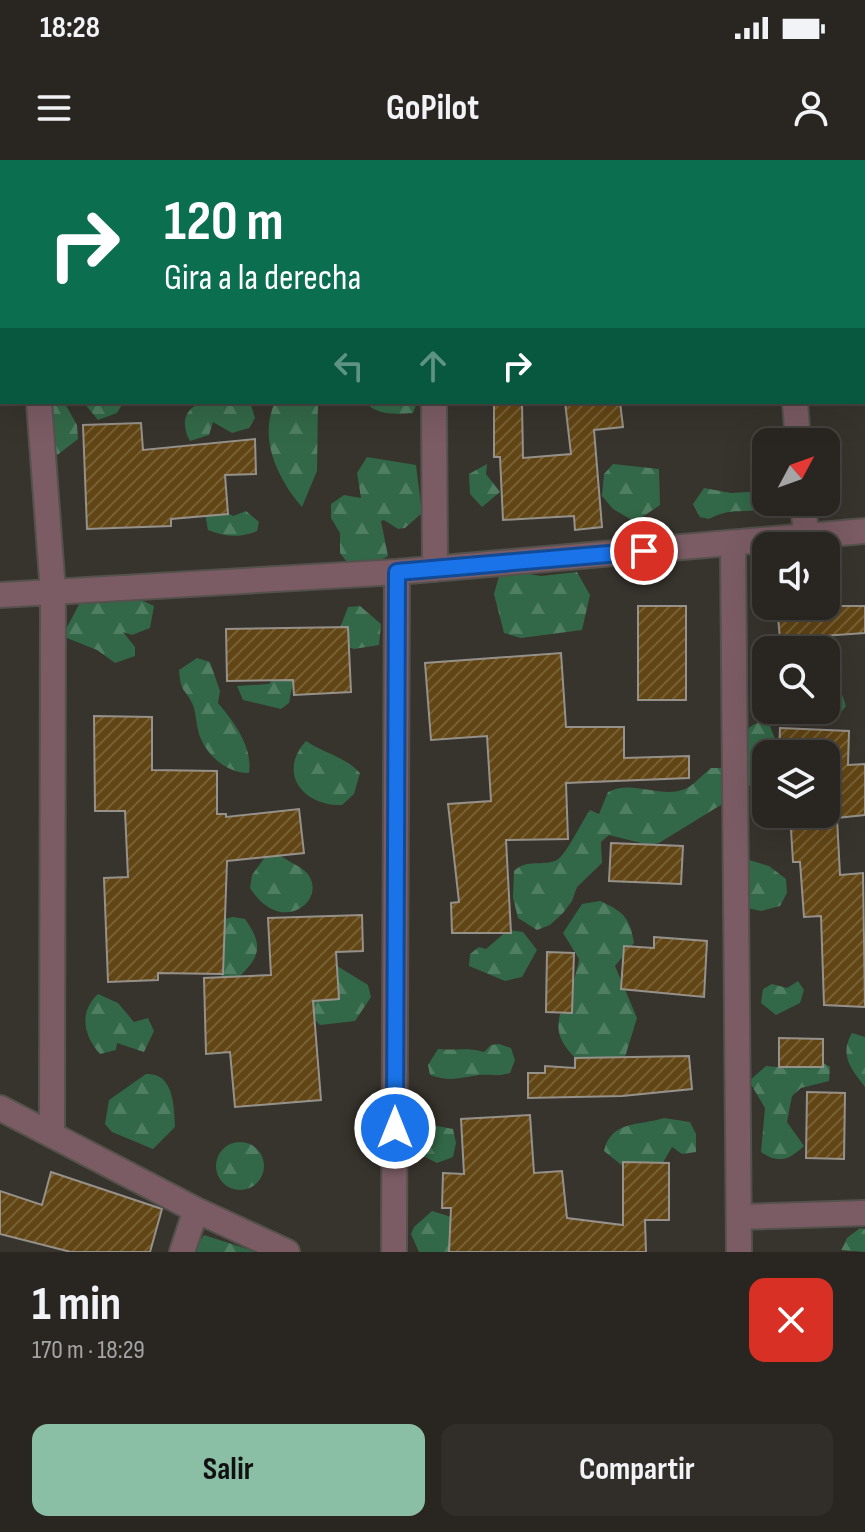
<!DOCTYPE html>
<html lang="es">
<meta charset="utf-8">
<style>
body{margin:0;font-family:"Sofia Sans Condensed",sans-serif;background:#312e2a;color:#f1f3f6;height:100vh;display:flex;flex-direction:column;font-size:30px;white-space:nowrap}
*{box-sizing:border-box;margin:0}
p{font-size:26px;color:#a5a5a5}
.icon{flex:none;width:44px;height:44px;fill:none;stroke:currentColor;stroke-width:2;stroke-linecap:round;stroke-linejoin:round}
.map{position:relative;height:1092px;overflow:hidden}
.side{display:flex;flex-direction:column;background:#292622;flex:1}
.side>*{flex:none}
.guide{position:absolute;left:0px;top:0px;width:866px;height:244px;box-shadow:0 8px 32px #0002,0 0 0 2px #454340;background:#0b6e4f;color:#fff;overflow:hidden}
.needle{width:52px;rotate:49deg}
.buttons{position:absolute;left:752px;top:268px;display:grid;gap:16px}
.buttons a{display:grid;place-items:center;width:88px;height:88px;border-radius:16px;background:#292622;box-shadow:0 8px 32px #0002,0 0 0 2px #454340;font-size:40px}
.pin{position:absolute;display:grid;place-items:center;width:68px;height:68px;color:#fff;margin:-34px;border:4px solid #fff;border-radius:50%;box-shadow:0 2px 8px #0007}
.me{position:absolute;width:88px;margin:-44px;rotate:0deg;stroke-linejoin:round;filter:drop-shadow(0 0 6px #0008)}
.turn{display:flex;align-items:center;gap:28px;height:168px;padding:0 32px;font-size:36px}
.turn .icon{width:104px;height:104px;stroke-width:2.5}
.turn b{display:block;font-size:56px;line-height:68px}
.lanes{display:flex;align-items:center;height:76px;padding:0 32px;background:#0003;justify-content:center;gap:40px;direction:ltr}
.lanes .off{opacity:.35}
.round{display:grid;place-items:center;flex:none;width:84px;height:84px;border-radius:16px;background:#312e2a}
.overview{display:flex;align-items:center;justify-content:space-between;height:136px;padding:0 32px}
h1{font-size:48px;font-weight:700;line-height:60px}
.primary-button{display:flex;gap:16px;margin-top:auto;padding:16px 32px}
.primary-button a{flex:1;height:92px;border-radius:16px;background:#8abfa5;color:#111;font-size:32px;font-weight:700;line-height:92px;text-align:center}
.primary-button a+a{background:#312e2a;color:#f1f3f6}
.status{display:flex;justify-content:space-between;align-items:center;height:56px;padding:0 40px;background:#292622;direction:ltr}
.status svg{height:22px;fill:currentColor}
header{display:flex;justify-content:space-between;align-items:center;height:104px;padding:0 32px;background:#292622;font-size:36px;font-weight:700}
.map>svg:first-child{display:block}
.forest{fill:url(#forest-firs)}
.building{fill:url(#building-hatch);stroke:#96918a;stroke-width:2}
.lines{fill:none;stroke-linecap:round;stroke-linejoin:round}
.street-casing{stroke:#55514c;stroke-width:28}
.street{stroke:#7b5c64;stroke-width:24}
.route-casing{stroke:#114b97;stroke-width:20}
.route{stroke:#1a73e8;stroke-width:14}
</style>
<div class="status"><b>18:28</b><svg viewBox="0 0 49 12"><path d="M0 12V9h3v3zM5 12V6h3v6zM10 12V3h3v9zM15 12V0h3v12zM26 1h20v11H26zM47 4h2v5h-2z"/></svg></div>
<header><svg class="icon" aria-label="menu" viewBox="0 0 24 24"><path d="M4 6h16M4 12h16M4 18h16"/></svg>GoPilot<svg class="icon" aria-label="person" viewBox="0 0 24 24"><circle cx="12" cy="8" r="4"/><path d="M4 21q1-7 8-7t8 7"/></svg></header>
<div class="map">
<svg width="865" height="1092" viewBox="0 0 865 1092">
<defs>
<pattern id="forest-firs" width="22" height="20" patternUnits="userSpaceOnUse" patternTransform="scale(2)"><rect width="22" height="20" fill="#326847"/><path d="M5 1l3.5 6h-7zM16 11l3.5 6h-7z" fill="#507e62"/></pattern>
<pattern id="building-hatch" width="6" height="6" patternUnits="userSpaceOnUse" patternTransform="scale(2)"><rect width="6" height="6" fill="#614514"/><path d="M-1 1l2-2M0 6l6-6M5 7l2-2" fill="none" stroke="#786036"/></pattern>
</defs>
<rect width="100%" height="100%" fill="#37332d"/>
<!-- forest -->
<path class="forest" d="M54 242H64L77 265 78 279 56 296 47 251Z
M83 242H123V243L117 253 98 260Z
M202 242H250L255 258 249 268 232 273 213 262 209 275 190 281C181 264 183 250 202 242Z
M275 242H318L317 311 302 347C278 319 258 279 275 242Z
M365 242H417L413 253C395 254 378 256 365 242Z
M367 297 416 305 422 353 405 368 398 369 384 360 381 361 388 396 366 407 347 402 340 393V373L331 358V344L344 335 361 338 357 313Z
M487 304 486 314 500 332 482 347 470 334 469 314Z
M613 304 659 309 660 345 635 362 613 349 602 336 604 314Z
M704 328 731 333 762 331 767 342 765 348C741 355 735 346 709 359L700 357 693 344Z
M216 347 233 356 246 351 259 362 257 371C239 378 226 377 208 370L204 348Z
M501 409 541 416 577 412 590 435 582 470 521 478 504 473 494 434Z
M131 435 154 446 150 468 132 475 123 472 135 487V496L115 503 97 490 67 478 66 469 82 439 109 442Z
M360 446 381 464 379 485 354 489 344 486 340 468 348 447Z
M197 498 210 502 220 531 218 543C234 562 253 587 249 613 227 614 203 593 198 570 196 561 196 554 193 545 185 527 181 535 179 510Z
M296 507 289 543 281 549 243 540 237 526 269 524 281 510Z
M837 520 846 546 831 565H816L811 556 826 550V525Z
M768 561 781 594H766V636L748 625 735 599C742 576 743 564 768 561Z
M306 581C325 594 344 596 360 613L354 634 342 645C303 646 277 613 306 581Z
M711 608H724V643L659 683 649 685 609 675 601 682 602 703 577 727 572 741 563 753 550 765 537 770 518 758 513 738 514 711C528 698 542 707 557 700 566 695 582 661 590 650L599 654 608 632C632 619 661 639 685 629 694 625 703 614 711 608Z
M268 693C281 693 285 700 296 705 340 727 287 785 250 728L252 715Z
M749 700 769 706 786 719 787 733 780 746 761 751 743 747 737 710Z
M600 741C624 752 630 758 634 783L615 806 637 858 625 897 590 911C531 864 571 852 579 799L563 773 582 744Z
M233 757 245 759C266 788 258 799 235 821H225L218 810 224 798 219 760Z
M508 770 523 772 537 790 522 817 505 821 469 806 470 794 479 787 486 789Z
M321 796 368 825 371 837 355 861 320 865 310 855Z
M798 821 804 830 800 843 776 855 761 843 763 829 772 824 787 828Z
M98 834 118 843 134 862 148 858 154 871 144 892 117 883 116 890 100 894C84 876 78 853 98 834Z
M852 873 865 877V927C851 909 839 895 852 873Z
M499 884 511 888 515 900 510 913C496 917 491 914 479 915 460 918 449 922 430 915L428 905 438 889C456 891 466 887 484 892L491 885Z
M816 899 830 907 829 921 801 928 792 936 787 962 804 986C789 1000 779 1004 761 992L765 948 749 921 766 906 788 908Z
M146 914C174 912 174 947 175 967L153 989 112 972 105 964 109 940Z
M664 958 690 962 696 974V992L682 994 672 987 657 1013 629 1011 604 991C611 960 639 966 664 958Z
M432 965 453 969 456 983 453 997 437 1003 423 996 424 971Z
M216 1006a24 24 0 1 1 48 0a24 24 0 1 1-48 0Z
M432 1051 458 1059 450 1092H419L411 1074 414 1067Z
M860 1068 865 1069V1092L841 1090 847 1078Z
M204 1075 257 1092H193Z"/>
<!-- building -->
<path class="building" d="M565 242H620L623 267 594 270 602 367 575 370 574 356 503 360 500 297H494V243H522L523 298 571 294Z
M141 263 143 290 255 279 256 314 225 315 228 354 171 359V366L87 369 83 265Z
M638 446H686V540H638Z
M777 446H865V473L780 479Z
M348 467 351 532 294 535 293 520 227 521 226 469Z
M561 493 566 567H624V598L689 596V618L566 623 568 679 506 680 511 773H452L451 743 459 742 448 644 491 641 487 576 431 580 425 503Z
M94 556 152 557V610L217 611V654H226V657L299 649 304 693 227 701 223 814 158 813V820L108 822 104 718 128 717 125 651H95Z
M780 568 849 571 848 605 865 604V655L837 658 840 715 863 713 865 847 824 845 821 756 804 757 800 702H793L790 654H826V594H779Z
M611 683 683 686 681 724 609 721Z
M362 755 363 791 336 792 339 839 313 841 321 940 235 947 230 892 206 894 204 818 271 815 268 758Z
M654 777 707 781 704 837 621 829 624 786 654 788Z
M547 792 574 793 572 853 546 852Z
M779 878 823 879V907H779Z
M689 896 692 929 622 936 528 938V913H545V906L575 908V898Z
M807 932 845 933 844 999 806 998Z
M530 955 534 1013 562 1011 567 1058 623 1065V1002L669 1003V1060H645L646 1092H449L451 1048H442L443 1013 464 1014 461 959Z
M51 1012 162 1049 150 1092H71L0 1074V1031L42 1045Z"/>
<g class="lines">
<!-- street casing -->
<g class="street-casing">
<path id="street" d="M22 0V2
M431 0V2
M39 242 53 432 52 973
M434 242 435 409
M795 242 798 282
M803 342 806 375
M733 384 739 1092
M0 435 397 412 865 371
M0 948 196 1050 287 1092
M740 1057 865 1053
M182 1092 196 1050
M394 1092 397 412"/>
</g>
<!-- street -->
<use href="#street" class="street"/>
</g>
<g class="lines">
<!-- route casing -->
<g class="route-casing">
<path id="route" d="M395 968 397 412 644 391"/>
</g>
<!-- route -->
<use href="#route" class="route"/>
</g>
</svg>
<div class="buttons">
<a><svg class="needle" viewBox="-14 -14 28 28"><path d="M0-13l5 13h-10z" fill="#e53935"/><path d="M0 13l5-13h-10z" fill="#a5a5a5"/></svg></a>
<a><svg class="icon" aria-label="sound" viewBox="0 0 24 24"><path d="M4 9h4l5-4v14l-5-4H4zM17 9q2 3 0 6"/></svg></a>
<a><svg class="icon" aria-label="search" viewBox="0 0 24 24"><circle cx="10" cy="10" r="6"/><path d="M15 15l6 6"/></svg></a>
<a><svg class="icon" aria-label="layers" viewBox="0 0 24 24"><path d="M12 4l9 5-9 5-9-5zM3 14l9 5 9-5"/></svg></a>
</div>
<div class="pin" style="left:644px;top:391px;background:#d93025"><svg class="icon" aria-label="arrive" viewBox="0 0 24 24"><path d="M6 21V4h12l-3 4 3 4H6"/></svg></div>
<svg class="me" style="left:395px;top:968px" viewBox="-20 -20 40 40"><circle r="17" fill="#1a73e8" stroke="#fff" stroke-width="3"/><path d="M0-11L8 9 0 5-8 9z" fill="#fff"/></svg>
<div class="guide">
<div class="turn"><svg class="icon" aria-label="right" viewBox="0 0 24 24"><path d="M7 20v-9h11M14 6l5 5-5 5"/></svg><div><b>120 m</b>Gira a la derecha</div></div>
<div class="lanes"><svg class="icon off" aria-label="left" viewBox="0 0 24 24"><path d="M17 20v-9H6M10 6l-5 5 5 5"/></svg><svg class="icon off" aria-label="ahead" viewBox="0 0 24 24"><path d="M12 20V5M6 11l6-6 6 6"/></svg><svg class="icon" aria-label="right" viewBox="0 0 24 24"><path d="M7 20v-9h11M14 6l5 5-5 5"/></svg></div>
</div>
</div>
<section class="side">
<div class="overview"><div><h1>1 min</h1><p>170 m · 18:29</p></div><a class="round" style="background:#d93025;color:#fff"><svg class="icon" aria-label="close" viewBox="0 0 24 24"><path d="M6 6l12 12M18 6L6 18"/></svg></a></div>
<div class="primary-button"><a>Salir</a><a>Compartir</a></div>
</section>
